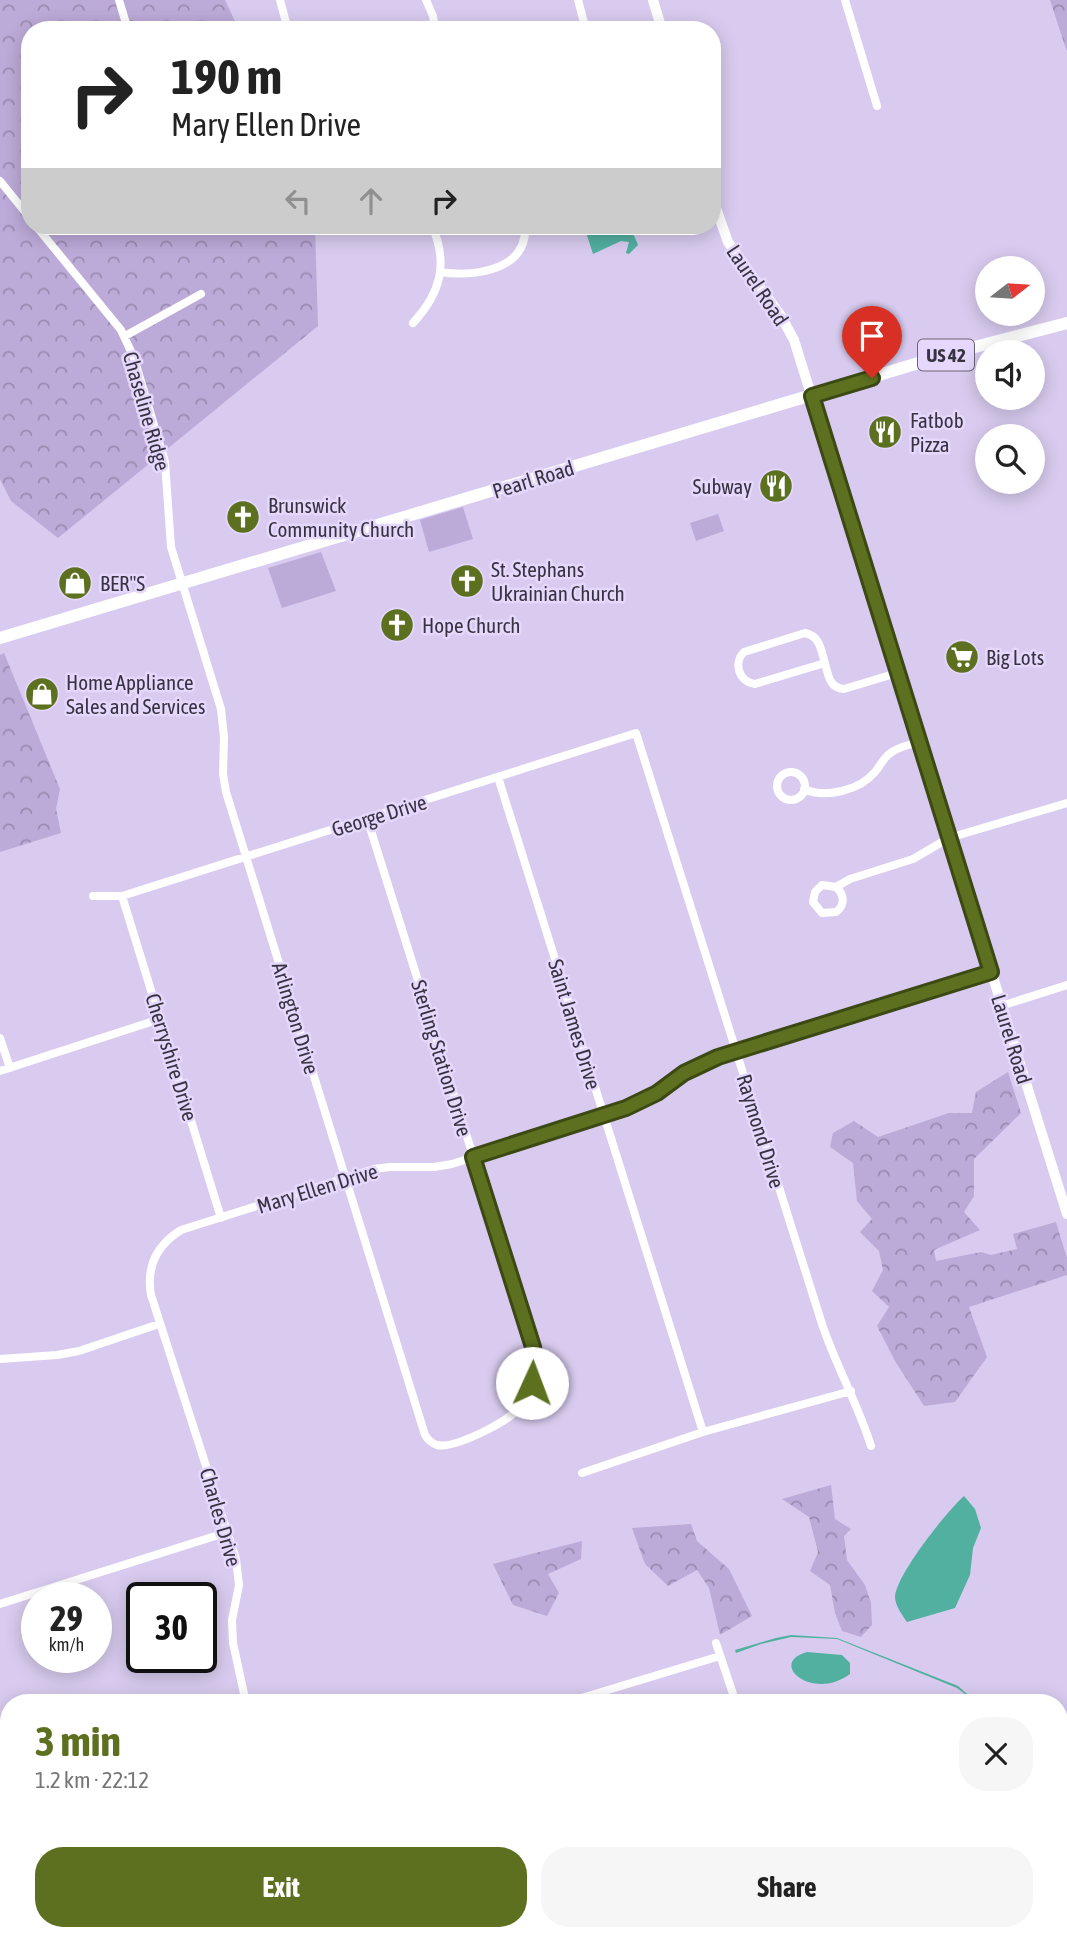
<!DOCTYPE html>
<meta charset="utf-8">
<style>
body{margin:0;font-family:"Asap Condensed",sans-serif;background:#f6f6f6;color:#222;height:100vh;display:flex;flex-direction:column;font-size:26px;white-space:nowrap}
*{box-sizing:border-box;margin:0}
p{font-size:23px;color:#767676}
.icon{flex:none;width:38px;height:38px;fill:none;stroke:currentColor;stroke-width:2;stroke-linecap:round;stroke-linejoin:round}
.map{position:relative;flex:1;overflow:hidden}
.sheet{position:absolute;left:0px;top:1694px;width:1068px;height:247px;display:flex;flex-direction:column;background:#fff;border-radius:28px 28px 0 0;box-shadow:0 4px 18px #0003}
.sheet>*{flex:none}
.top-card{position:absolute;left:21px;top:21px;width:700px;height:214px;border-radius:28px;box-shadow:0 4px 18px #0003;background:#fff;color:#222;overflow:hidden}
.needle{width:46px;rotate:73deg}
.fabs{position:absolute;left:975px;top:256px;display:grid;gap:14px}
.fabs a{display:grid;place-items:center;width:70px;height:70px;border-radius:50%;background:#fff;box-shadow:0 4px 18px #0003;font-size:35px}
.speed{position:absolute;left:21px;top:1582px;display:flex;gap:14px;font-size:35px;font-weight:700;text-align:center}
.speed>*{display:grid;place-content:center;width:91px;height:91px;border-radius:50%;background:#fff;box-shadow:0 4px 18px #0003;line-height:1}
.speed small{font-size:18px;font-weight:400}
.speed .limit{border:4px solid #111;border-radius:10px;background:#fff;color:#111}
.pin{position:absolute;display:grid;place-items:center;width:60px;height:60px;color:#fff;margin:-72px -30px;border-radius:50% 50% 50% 0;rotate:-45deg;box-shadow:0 0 7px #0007}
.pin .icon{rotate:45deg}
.me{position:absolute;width:77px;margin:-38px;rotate:2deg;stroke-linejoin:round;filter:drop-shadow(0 0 5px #0008)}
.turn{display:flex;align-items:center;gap:24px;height:147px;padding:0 35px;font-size:32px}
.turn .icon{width:91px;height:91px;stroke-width:2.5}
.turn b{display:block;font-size:49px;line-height:60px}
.lanes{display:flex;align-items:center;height:66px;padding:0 35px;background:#0003;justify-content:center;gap:35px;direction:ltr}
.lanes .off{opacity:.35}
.round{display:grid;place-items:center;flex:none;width:74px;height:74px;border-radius:28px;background:#f6f6f6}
.head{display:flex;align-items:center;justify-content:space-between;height:119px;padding:0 35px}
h1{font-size:42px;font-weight:700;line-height:52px;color:#5c701f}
.button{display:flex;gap:14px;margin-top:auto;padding:14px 35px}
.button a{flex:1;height:80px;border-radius:28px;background:#5c701f;color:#fff;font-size:28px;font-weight:700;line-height:80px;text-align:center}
.button a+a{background:#f6f6f6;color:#222}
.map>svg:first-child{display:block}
.grass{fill:#bcaad8}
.forest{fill:url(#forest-crowns)}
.water{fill:#52b0a1}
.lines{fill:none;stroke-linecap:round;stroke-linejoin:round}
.stream{stroke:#52b0a1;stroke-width:2.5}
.minor{stroke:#fff;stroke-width:8}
.tertiary{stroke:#fff;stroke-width:10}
.primary{stroke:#fff;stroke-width:12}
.route-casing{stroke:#3c4914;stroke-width:18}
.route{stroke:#5c701f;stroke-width:12}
.labels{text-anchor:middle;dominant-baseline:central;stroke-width:5;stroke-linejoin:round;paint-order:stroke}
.shield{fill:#e5d8fc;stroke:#6c6479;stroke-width:2}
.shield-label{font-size:19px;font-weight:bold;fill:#383341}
.street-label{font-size:21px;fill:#383341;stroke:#e5d8fc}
.poi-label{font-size:21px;fill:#383341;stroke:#e5d8fc;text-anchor:start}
</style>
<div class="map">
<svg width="1067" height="1940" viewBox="0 0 1067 1940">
<defs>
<pattern id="forest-crowns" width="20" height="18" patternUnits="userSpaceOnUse" patternTransform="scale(1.75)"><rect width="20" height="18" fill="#bcaad8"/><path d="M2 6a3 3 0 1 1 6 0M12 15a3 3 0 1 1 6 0" fill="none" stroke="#9a8bb1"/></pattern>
</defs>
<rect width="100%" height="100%" fill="#d8cbef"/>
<!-- grass -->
<path class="grass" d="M463 507 473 539 429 552 420 520Z
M718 514 724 531 696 541 690 523Z
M321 552 336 591 282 608 268 568Z"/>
<!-- forest -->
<path class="forest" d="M0 0H225L239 30H30V226H315L318 326 58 538 11 501 0 479Z
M1050 0H1067V51L1066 49Z
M4 653 60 789 56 809 61 833 0 852V655Z
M1008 1072 1021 1113 974 1159V1196L964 1212 980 1230 934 1250 936 1261 981 1252 991 1255 1017 1249 1013 1234 1056 1222 1067 1258V1275L969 1307 987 1357 955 1402 924 1406 895 1361 877 1326 889 1307 872 1291 883 1270 879 1251 860 1232 872 1219 857 1201 853 1163 830 1147 833 1133 854 1121 878 1137 949 1113H972L976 1092Z
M831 1485 835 1519 851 1529 844 1536 847 1560 865 1585 871 1603 872 1625 861 1637 842 1631 835 1613 830 1585 810 1571 818 1552 809 1517 782 1499Z
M691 1524 697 1541 729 1569 752 1616 720 1635 709 1588 697 1570 668 1586 645 1564 632 1528Z
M582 1541 581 1559 548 1574 559 1593 547 1616 513 1605 493 1564Z"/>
<!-- water -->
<path class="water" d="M584 226H633L632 231 638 245 629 254 626 253 629 242 621 241 593 254Z
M964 1496 975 1509 981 1528 973 1548 970 1575 955 1608 907 1622C902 1615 895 1605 895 1597 896 1575 947 1511 964 1496Z
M791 1635 837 1638 958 1686 977 1703 957 1688 837 1639 791 1637 761 1644 736 1653 735 1650 776 1638Z
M807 1652 842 1655 850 1663V1674C812 1702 767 1663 807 1652Z"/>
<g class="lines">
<!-- stream -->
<path class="stream" d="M1059 1817 1067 1830"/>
<!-- minor -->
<path class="minor" d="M119 0 128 30
M280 0 288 30
M426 0 433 16 435 30
M578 0 586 30
M845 0 877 106
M0 181 30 218
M36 226 121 330 134 358 165 462 171 547 221 709 224 737 223 774 226 792 425 1435C428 1440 431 1443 437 1445 454 1449 508 1422 519 1408 533 1390 536 1369 533 1347L367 818
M440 272C473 277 528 271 525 226
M413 323C440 294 449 264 432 226
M125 336 201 294
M805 633C820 636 821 650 825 663L755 684C739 682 733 663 744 652Z
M825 663C828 674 829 688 844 689L897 673
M777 786a14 14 0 1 1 28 0a14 14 0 1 1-28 0Z
M498 777 703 1432
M804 789C826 799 860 790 875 772 880 766 883 759 889 754 897 747 909 745 919 742
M836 887C845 895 845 905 836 912L822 913 813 902 815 892 822 885 836 887 850 879 913 859 949 838 1067 803
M93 896H122L636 733 822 1324C836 1366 858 1404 871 1446
M122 896 221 1218
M1001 1006 1067 985
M0 1038 10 1068
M0 1071 160 1019
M0 1359 57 1355 79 1351 159 1324
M582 1473 703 1432 851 1391
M0 1604 228 1532
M716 1643 736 1703
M246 1703 233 1643 232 1620 239 1585 236 1559 151 1295C146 1266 157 1245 181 1230L374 1169 390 1167H434L452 1164 627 1108 657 1093 684 1073 718 1057 991 972
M565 1703 720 1656
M0 1875 9 1872
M807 1932 809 1940
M544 1940 569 1932"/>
<!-- tertiary -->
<path class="tertiary" d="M653 0 662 30
M712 197 728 242 781 316 794 340 1067 1214"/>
<!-- primary -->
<path class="primary" d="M0 638 952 353 1067 323"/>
</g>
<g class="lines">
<!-- route casing -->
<g class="route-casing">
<path id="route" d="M532 1383 535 1360 533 1347 473 1157 626 1108 657 1093 684 1073 718 1057 991 972 812 396 872 378"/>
</g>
<!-- route -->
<use href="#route" class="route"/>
</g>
<!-- icons -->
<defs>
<g id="restaurant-disc" transform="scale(1.75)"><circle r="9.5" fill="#5c701f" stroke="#e5d8fc"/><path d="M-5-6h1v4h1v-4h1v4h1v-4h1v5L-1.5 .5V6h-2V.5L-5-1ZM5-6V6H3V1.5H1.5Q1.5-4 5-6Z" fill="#fff"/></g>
<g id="church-disc" transform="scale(1.75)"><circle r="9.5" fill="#5c701f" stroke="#e5d8fc"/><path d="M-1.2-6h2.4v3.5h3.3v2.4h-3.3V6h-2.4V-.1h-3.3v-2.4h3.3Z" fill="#fff"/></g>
<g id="shop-disc" transform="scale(1.75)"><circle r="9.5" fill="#5c701f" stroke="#e5d8fc"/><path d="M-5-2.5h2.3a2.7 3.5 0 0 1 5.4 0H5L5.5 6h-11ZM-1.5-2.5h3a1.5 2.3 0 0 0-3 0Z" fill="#fff"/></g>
<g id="supermarket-disc" transform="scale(1.75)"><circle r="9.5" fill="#5c701f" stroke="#e5d8fc"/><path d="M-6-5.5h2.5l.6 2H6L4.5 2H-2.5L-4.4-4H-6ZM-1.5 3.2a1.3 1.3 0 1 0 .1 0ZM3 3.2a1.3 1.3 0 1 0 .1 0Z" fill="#fff"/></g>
</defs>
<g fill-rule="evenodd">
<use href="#restaurant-disc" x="885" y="432"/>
<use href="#restaurant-disc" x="776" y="486"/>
<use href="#church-disc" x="243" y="517"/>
<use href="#church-disc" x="467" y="581"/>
<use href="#shop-disc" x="75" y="583"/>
<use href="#church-disc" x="397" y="625"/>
<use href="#supermarket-disc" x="962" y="657"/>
<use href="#shop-disc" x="42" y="694"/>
</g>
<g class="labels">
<!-- shield labels -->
<rect class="shield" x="918" y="339.5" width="56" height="31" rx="5"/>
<g class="shield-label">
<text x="946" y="355">US 42</text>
</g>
<!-- street labels -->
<g class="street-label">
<text transform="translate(758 285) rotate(56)">Laurel Road</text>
<text transform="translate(147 411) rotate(74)">Chaseline Ridge</text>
<text transform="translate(533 479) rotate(-17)">Pearl Road</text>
<text transform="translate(379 815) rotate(-17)">George Drive</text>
<text transform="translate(296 1018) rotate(73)">Arlington Drive</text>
<text transform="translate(575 1024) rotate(73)">Saint James Drive</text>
<text transform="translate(1012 1039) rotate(73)">Laurel Road</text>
<text transform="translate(172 1057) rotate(73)">Cherryshire Drive</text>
<text transform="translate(442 1058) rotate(73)">Sterling Station Drive</text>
<text transform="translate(761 1131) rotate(73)">Raymond Drive</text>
<text transform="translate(317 1188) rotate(-17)">Mary Ellen Drive</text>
<text transform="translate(221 1517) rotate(74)">Charles Drive</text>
</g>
<!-- poi labels -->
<g class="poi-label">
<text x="910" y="420">Fatbob<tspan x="910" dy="24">Pizza</tspan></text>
<text x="752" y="486" text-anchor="end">Subway</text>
<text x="268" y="505">Brunswick<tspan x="268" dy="24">Community Church</tspan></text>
<text x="491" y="569">St. Stephans<tspan x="491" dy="24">Ukrainian Church</tspan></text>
<text x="100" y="583">BER"S</text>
<text x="422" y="625">Hope Church</text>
<text x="986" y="657">Big Lots</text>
<text x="66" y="682">Home Appliance<tspan x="66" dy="24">Sales and Services</tspan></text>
</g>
</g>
</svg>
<div class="fabs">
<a><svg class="needle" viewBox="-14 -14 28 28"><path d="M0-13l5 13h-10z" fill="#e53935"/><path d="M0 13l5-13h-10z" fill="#767676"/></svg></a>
<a><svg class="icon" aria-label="sound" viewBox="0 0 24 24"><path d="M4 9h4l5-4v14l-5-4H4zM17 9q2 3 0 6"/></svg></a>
<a><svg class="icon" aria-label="search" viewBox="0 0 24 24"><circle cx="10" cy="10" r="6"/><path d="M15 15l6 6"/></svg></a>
</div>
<div class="speed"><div>29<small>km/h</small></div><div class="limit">30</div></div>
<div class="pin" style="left:872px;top:378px;background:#d93025"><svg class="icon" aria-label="arrive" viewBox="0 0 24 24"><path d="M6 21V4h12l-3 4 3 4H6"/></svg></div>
<svg class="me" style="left:532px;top:1383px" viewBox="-20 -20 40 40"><circle r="19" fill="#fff"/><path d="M0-13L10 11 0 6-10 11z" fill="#5c701f"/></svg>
<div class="top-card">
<div class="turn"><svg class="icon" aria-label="right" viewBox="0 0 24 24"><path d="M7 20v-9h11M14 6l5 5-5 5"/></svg><div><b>190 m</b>Mary Ellen Drive</div></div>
<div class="lanes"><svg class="icon off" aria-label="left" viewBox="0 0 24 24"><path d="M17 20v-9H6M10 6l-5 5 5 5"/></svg><svg class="icon off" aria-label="ahead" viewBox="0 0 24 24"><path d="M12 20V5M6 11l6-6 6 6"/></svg><svg class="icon" aria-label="right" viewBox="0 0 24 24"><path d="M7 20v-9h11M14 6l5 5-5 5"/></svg></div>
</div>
<section class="sheet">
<div class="head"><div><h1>3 min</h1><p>1.2 km · 22:12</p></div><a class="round"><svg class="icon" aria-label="close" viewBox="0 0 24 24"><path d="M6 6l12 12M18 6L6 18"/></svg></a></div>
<div class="button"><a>Exit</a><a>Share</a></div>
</section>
</div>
